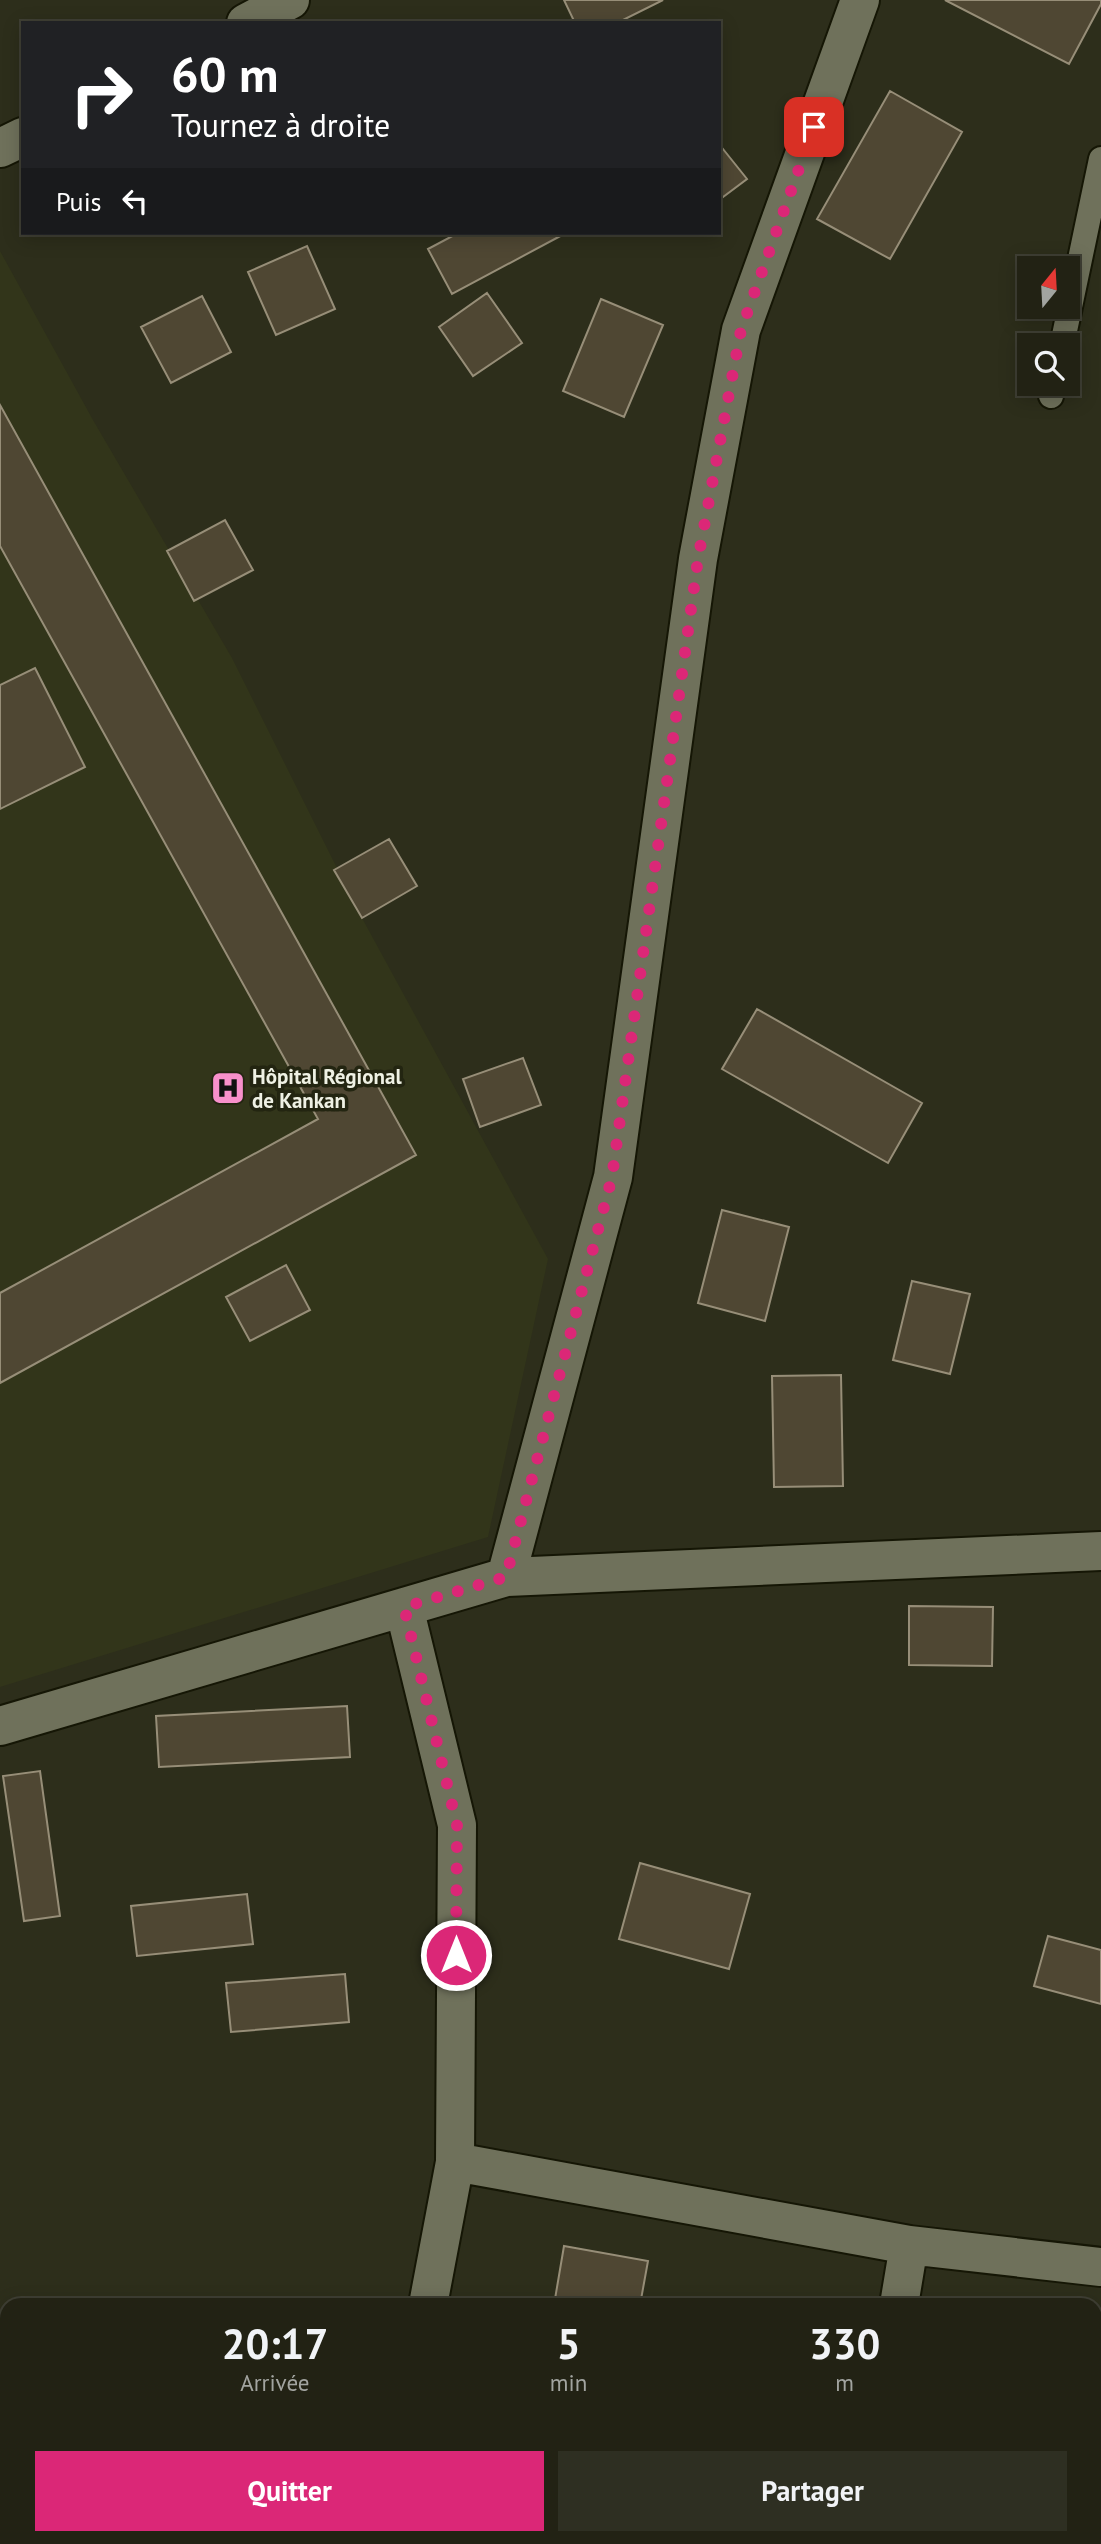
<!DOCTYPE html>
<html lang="fr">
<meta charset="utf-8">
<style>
body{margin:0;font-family:"PT Sans",sans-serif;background:#2e2f22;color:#f1f3f6;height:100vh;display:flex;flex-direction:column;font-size:26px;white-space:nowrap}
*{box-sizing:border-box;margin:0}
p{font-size:23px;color:#a2a4a0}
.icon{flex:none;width:38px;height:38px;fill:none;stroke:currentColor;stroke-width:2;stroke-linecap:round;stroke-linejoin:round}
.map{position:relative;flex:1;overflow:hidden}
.details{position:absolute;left:0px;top:2298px;width:1102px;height:247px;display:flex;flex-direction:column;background:#222214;border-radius:21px 21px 0 0;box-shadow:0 4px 18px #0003,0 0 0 2px #3f3f34}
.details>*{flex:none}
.hud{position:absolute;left:21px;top:21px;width:700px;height:214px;border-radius:0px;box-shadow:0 4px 18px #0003,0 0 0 2px #3f3f34;background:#202124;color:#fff;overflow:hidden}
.needle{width:46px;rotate:18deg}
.tools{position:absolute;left:1017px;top:256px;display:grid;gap:14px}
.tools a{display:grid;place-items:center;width:63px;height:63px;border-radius:0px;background:#222214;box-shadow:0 4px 18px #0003,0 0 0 2px #3f3f34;font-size:35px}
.pin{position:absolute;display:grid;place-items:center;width:60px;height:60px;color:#fff;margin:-30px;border-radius:14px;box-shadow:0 4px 10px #0006}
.me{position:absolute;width:77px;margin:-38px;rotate:0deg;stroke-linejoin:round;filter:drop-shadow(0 0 5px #0008)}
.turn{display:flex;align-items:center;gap:24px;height:147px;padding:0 35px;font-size:32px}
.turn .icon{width:91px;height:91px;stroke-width:2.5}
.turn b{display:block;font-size:49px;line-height:60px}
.then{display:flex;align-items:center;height:66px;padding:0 35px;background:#0003;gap:14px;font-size:26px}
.eta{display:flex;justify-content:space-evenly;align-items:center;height:119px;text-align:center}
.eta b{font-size:42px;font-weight:700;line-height:49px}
.button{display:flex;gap:14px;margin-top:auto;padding:14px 35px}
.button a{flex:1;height:80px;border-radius:0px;background:#db2777;color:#fff;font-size:28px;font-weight:700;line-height:80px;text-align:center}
.button a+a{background:#2e2f22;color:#f1f3f6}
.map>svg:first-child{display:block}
.built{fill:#32351a}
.building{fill:#4f4733;stroke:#978e78;stroke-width:2}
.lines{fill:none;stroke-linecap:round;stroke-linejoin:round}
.lane-casing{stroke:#151605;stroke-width:28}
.street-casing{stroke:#151605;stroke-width:42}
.secondary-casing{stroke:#151605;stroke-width:42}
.lane{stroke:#6f715b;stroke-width:24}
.street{stroke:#6f715b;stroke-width:38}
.secondary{stroke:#6f715b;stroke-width:38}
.route{stroke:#db2777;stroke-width:12;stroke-dasharray:0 21.6}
.labels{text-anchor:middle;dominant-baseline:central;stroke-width:7;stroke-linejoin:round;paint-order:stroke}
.poi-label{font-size:21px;font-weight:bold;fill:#eff1e4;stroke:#232511;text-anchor:start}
</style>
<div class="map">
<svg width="1101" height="2544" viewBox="0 0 1101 2544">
<rect width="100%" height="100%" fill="#2d2e1b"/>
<!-- built -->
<path class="built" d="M0 251 93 420 232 658 362 918 548 1259 488 1537 0 1687Z"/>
<!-- building -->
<path class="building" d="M564 0H663L617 23H575Z
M945 0H1101V4L1069 64Z
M890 91 962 132 890 259 817 219Z
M719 144 747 179 719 200Z
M458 233H566L452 294 428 249Z
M307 246 335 309 276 335 248 272Z
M487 293 522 343 473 376 439 327Z
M202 296 231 352 171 383 141 327Z
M601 299 663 325 624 417 563 391Z
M0 405 416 1155 0 1383V1293L318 1119 0 546Z
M225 520 253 570 194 601 167 551Z
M35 668 85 767 0 809V685Z
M389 839 417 886 362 918 334 870Z
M757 1009 922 1103 888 1163 722 1069Z
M523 1058 541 1105 480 1127 463 1079Z
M722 1210 789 1227 765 1321 698 1303Z
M286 1265 310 1310 250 1341 226 1297Z
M912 1281 970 1294 950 1374 893 1360Z
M841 1375 843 1486 774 1487 772 1376Z
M909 1606 993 1607 992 1666 909 1665Z
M347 1706 350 1757 159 1767 156 1716Z
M40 1771 60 1916 24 1921 3 1776Z
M640 1863 750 1894 729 1969 619 1939Z
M247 1894 253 1944 137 1956 131 1906Z
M1048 1936 1101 1950V2004L1034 1986Z
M345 1974 349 2022 231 2032 226 1983Z
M564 2246 648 2261 640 2305H589L555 2299Z
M267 2538H315L314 2544H265Z
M489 2538H566L565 2544H488Z
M644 2538H709L708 2544H643Z
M1048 2538H1094L1093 2544H1047Z"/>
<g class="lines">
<!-- lane casing -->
<g class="lane-casing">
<path id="lane" d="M1062 345 1101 159
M1051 396 1054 383"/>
</g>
<!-- street casing -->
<g class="street-casing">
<path id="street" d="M506 1577 613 1177 698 559 741 330 860 0
M404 1607 457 1825 455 2162 428 2305
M0 1726 506 1577 1101 1551
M455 2162 909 2245
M899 2305 909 2245 1101 2267
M384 2544 385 2538
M860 2544 861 2538"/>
</g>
<!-- secondary casing -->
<g class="secondary-casing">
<path id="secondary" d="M246 23 290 0
M0 148 23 137
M0 2479 7 2485
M68 2538 75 2544"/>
</g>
<!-- lane -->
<use href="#lane" class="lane"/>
<!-- street -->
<use href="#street" class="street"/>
<!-- secondary -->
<use href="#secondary" class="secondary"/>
</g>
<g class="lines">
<!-- route -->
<path class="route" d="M456 1955 457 1825 404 1607 506 1577 612 1177 698 559 741 330 814 127"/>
</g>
<!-- icons -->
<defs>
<g id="hospital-square" transform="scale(1.75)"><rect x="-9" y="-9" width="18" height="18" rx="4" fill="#f890cb" stroke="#232511"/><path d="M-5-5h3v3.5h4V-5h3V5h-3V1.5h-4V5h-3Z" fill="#111"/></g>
</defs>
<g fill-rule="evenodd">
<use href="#hospital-square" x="228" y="1088"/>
</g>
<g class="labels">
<!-- poi labels -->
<g class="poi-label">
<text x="252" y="1076">Hôpital Régional<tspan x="252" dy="24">de Kankan</tspan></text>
</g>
</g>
</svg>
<div class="tools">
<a><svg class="needle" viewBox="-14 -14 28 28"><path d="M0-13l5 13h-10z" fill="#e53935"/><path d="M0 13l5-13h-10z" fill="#a2a4a0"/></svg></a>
<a><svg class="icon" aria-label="search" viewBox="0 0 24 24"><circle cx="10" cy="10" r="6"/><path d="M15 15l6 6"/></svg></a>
</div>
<div class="pin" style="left:814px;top:127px;background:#d93025"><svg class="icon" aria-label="arrive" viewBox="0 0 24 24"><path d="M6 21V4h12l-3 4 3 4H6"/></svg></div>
<svg class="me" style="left:456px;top:1955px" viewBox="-20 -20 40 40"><circle r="17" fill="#db2777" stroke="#fff" stroke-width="3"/><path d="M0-11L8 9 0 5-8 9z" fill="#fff"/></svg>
<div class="hud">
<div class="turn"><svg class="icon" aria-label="right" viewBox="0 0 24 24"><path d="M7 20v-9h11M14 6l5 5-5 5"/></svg><div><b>60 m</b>Tournez à droite</div></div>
<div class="then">Puis<svg class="icon" aria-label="left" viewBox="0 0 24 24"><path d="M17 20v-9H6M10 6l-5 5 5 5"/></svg></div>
</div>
<section class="details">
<div class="eta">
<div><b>20:17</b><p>Arrivée</p></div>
<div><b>5</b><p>min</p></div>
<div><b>330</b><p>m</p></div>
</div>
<div class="button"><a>Quitter</a><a>Partager</a></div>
</section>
</div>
